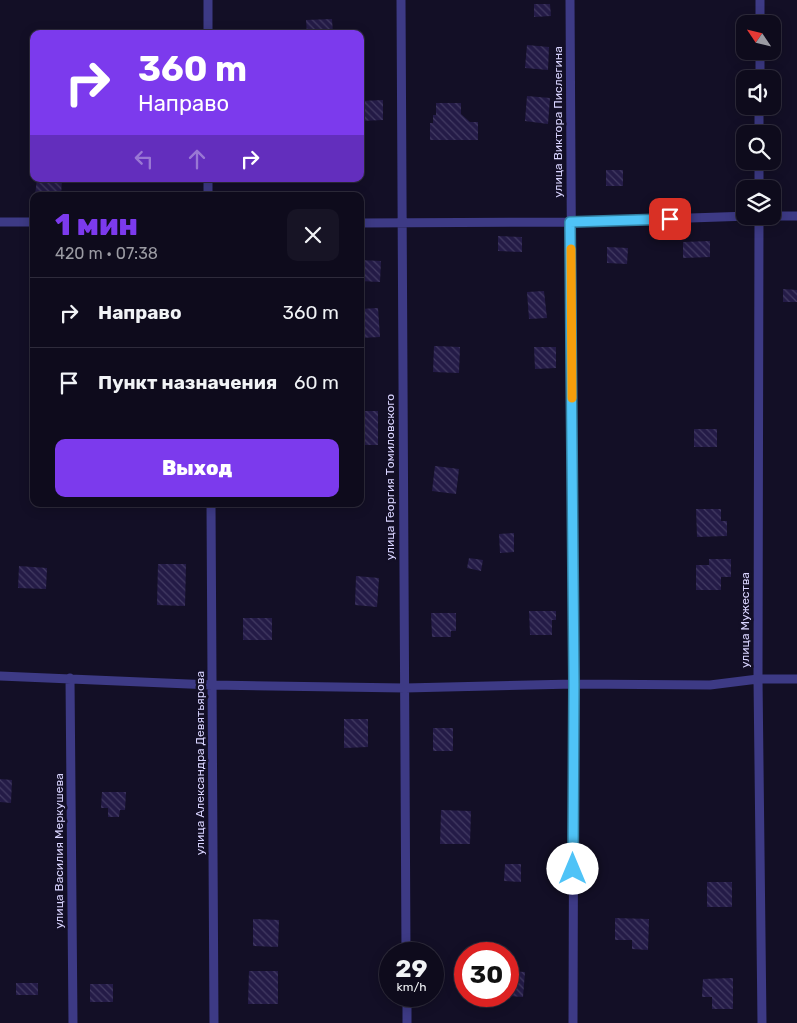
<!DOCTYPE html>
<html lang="ru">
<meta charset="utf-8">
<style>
body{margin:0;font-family:Rubik,sans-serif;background:#171425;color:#f1f3f6;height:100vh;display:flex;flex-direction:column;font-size:19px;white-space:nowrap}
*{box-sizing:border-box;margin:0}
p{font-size:16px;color:#9b9ba3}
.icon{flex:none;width:28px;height:28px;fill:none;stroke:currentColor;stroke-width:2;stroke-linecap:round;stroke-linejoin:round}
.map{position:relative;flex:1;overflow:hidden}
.side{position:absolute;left:30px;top:192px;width:334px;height:315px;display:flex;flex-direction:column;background:#0e0b1c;border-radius:10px;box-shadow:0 2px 12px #0003,0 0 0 1px #2e2b3b}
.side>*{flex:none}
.guide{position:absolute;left:30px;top:30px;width:334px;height:152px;border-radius:10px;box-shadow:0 2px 12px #0003,0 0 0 1px #2e2b3b;background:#7c3aed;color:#fff;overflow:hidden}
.needle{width:32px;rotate:305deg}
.fabs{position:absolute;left:736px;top:15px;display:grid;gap:10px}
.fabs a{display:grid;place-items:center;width:45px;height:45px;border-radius:10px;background:#0e0b1c;box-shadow:0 2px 12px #0003,0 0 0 1px #2e2b3b;font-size:25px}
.speed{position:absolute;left:379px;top:942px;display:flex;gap:10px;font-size:25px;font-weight:700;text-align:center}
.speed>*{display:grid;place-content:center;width:65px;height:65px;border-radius:50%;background:#0e0b1c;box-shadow:0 2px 12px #0003,0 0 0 1px #2e2b3b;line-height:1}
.speed small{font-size:12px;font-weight:400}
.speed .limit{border:8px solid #d22;background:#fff;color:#111}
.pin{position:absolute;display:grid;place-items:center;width:42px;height:42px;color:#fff;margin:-21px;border-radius:10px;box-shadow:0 2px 8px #0006}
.me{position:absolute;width:55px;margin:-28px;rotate:0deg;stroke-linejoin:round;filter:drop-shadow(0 0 4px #0008)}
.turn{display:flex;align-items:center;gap:18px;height:105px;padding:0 25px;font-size:22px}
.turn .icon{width:65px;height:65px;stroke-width:2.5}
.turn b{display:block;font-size:35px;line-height:42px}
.lanes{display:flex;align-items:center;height:48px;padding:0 25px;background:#0003;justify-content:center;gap:25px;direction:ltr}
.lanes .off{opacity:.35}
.round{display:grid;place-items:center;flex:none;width:52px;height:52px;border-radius:10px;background:#171425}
.summary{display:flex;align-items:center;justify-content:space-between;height:85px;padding:0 25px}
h1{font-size:30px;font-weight:800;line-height:38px;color:#7c3aed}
.primary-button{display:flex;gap:10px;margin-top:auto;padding:10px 25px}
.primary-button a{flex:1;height:58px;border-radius:10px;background:#7c3aed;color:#fff;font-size:20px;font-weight:800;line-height:58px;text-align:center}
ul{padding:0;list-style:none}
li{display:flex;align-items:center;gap:15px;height:70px;padding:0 25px;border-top:1px solid #2e2b3b}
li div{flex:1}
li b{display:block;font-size:19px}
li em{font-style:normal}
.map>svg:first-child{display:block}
.building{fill:url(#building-back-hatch)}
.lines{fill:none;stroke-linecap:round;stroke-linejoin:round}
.street{stroke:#3d3a85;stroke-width:9}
.route-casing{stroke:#337fa1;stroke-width:12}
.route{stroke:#4fc3f7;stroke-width:9}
.slow{stroke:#f59e0b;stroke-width:9}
.labels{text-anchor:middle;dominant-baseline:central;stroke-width:5;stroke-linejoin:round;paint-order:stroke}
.street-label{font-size:12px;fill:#d9d4ff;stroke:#130f26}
</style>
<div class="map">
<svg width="797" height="1023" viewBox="0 0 797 1023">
<defs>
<pattern id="building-back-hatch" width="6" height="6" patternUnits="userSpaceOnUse" patternTransform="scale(1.25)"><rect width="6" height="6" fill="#241b47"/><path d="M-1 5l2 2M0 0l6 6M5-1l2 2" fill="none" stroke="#433b63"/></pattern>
</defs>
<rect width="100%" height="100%" fill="#130f26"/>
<!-- building -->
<path class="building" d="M534 4H550L551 16 534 17Z
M332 19 333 34H307L306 20Z
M527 45 549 47 548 70 525 68Z
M527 96 550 98 548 124 525 121Z
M383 100V120L360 121V101Z
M436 103H461V114L470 122H478V140H430V123H433V115H436Z
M606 170H623V186H606Z
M37 179H62L61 196 35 195Z
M498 236 522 237V252L498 251Z
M710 241V257L683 258V242Z
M607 247 628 248 627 264 607 263Z
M360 260 381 261 380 282 360 281Z
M783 289 797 290V302H783Z
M544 291 547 318 529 319 527 292Z
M378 308 380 337 360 338V309Z
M434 346 460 347 459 373 433 372Z
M534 347H556V368L535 369Z
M360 411H378V445H360Z
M694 429H717V447H694Z
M435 466 459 469 456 494 432 491Z
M696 509H721V521H727V536L697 537Z
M514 533V552L500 553 499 534Z
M469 558 483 560 481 571 467 568Z
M709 559H731V577H721V590H696V565H709Z
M158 564H186L185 606 157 605Z
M19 566 47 568 46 589 18 588Z
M356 576 379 578 377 607 355 605Z
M529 611H556V620H552V635H530Z
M431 613H456V631H451V637H432Z
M243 618H272V640H243Z
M344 719H368V747L344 748Z
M433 728H453V751H433Z
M0 779 12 780 11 803 0 802Z
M102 792H126L125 810H120L119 817H108V808H101Z
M441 810 471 811 470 844H440Z
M505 864H521V882L504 881Z
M707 882H732V907H707Z
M615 918 649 919 648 950 632 949V940H615Z
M253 919 279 920 278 947 253 946Z
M249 971H278V1004H248Z
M508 971 525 972 523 997 508 996Z
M733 978V1009H712V997H702L703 979Z
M16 983H38V995H16Z
M90 984H113V1002H90Z"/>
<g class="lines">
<!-- street -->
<path class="street" d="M208 0V34
M401 0 406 954
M570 0 574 684 573 1023
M760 24V0
M760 79V51
M759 134V106
M208 179V196
M759 189V161
M759 216 758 679 762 1023
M772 216H797
M0 222H34
M360 223 570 222 750 216
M211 504 214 1023
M0 676 212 685 405 688 574 684 710 685 758 679H797
M70 678 73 1023
M407 996V1023"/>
</g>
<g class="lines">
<!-- route casing -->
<g class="route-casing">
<path id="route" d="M573 869 574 684 570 222 670 219"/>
</g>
<!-- route -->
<use href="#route" class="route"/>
<!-- slow -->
<path class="slow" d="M571 249 572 398"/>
</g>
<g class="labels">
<!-- street labels -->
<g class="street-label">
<text transform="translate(558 122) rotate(-90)">улица Виктора Пислегина</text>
<text transform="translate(390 477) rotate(-90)">улица Георгия Томиловского</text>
<text transform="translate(745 620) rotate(-90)">улица Мужества</text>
<text transform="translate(200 763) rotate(-90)">улица Александра Девятьярова</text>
<text transform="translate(59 851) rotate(-90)">улица Василия Меркушева</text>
</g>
</g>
</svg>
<div class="fabs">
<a><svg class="needle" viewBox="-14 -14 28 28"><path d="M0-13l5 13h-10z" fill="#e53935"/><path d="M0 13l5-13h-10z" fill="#9b9ba3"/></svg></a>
<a><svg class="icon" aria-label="sound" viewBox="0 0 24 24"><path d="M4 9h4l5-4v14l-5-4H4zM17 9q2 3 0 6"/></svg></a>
<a><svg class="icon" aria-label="search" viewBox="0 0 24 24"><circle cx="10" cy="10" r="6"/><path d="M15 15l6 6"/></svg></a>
<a><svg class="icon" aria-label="layers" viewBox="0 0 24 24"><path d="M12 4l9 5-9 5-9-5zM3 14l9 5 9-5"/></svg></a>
</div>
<div class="speed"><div>29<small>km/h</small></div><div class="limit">30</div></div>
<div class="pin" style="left:670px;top:219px;background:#d93025"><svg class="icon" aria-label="arrive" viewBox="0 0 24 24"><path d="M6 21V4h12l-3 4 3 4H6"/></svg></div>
<svg class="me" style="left:573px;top:869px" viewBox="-20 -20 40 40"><circle r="19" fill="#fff"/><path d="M0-13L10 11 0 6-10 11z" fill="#4fc3f7"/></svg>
<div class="guide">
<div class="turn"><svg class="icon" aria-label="right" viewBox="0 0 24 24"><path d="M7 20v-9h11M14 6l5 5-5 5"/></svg><div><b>360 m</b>Направо</div></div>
<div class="lanes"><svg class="icon off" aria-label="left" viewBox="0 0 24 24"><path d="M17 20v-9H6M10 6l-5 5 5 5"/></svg><svg class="icon off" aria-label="ahead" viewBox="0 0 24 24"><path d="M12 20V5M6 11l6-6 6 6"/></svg><svg class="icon" aria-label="right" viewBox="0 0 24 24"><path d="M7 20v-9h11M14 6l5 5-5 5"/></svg></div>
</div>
<section class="side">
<div class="summary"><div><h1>1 мин</h1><p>420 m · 07:38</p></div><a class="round"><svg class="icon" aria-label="close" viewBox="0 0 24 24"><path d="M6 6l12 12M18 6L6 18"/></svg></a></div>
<ul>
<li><svg class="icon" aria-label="right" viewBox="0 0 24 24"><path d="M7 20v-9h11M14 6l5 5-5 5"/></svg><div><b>Направо</b></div><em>360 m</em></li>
<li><svg class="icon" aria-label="arrive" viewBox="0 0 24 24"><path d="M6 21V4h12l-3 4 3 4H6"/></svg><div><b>Пункт назначения</b></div><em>60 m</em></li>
</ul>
<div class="primary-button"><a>Выход</a></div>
</section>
</div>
